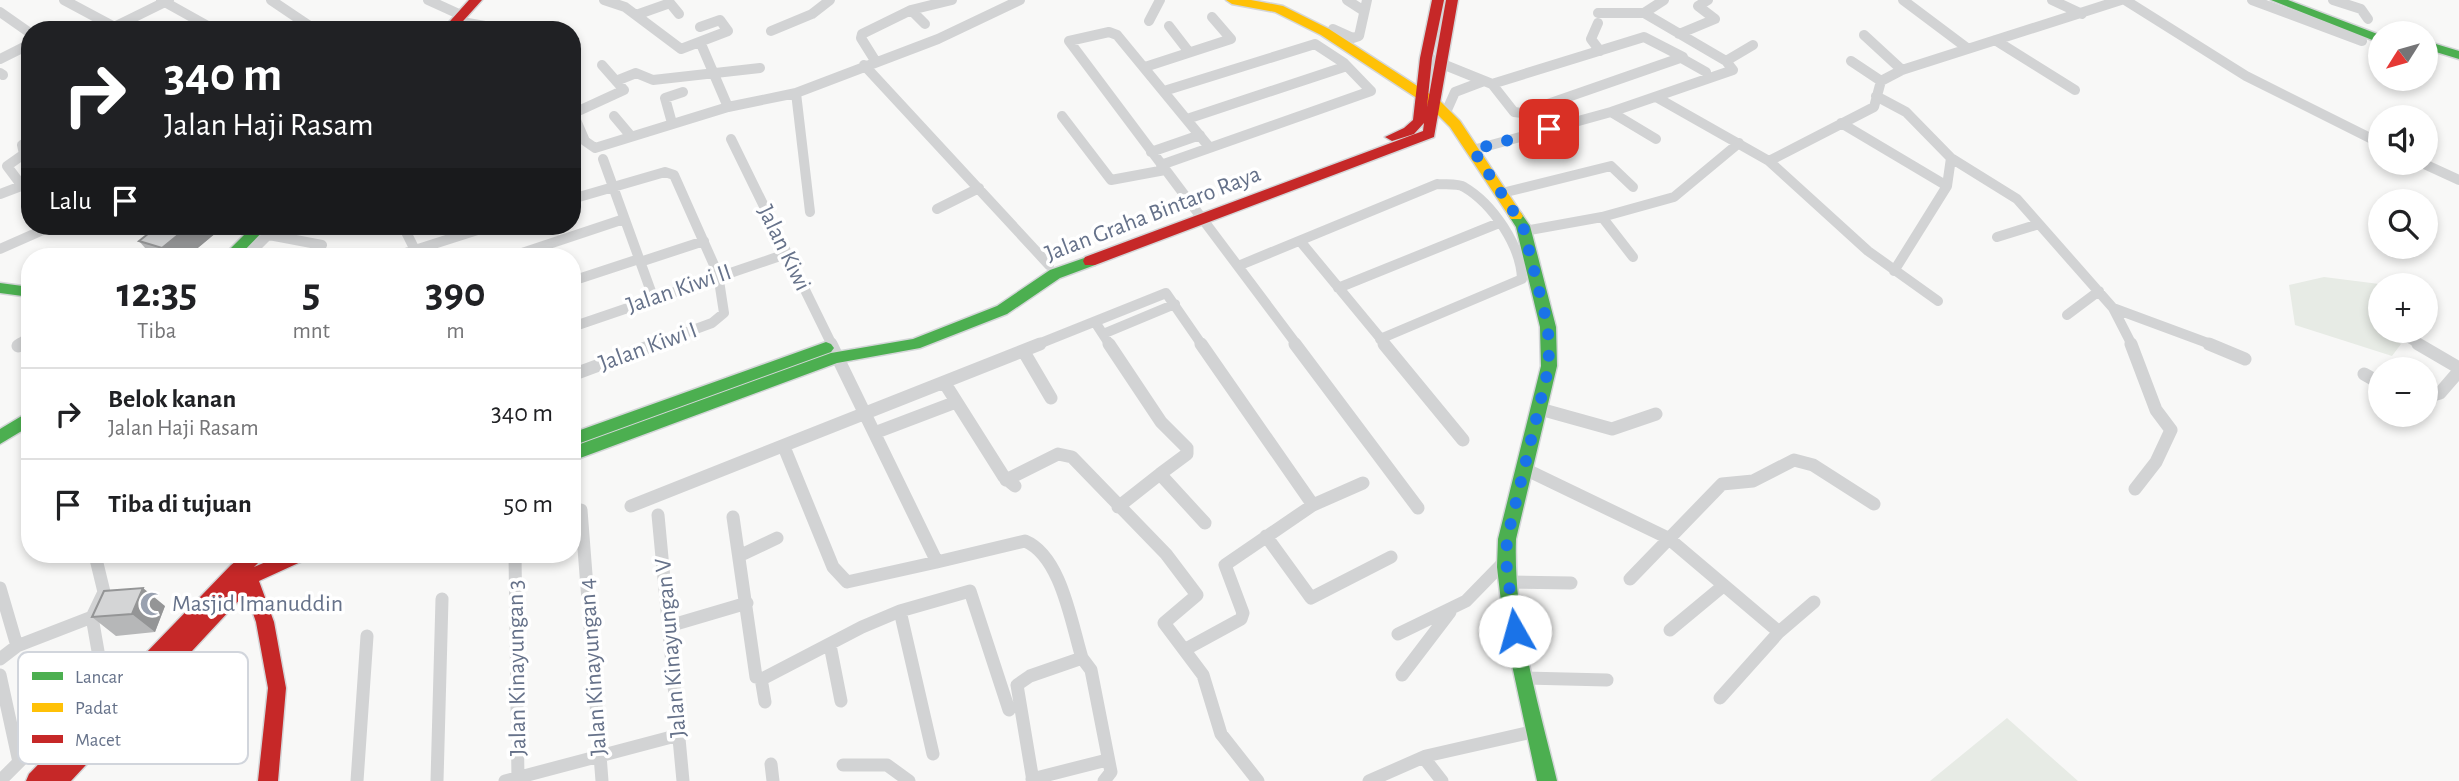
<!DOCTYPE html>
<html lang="id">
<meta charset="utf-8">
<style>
body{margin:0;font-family:"Alegreya Sans",sans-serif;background:#f2f2f2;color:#202124;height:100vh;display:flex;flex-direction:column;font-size:26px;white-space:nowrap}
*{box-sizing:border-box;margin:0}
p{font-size:23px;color:#757577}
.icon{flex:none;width:38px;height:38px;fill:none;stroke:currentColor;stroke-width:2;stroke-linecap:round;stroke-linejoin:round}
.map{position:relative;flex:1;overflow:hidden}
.drawer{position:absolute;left:21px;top:248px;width:560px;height:315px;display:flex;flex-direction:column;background:#fff;border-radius:28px;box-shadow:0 4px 10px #0003}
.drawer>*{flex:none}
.banner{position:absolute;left:21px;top:21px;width:560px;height:214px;border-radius:28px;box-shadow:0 4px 10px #0003;background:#202124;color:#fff;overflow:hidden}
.needle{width:46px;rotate:233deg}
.buttons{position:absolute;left:2368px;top:21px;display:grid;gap:14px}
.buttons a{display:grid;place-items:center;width:70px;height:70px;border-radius:50%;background:#fff;box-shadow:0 4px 10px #0003;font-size:35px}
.pin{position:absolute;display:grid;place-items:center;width:60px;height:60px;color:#fff;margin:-30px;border-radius:14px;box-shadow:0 4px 10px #0006}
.me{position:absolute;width:77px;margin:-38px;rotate:353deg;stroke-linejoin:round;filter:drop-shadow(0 0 5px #0008)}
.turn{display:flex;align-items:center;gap:24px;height:147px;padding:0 28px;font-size:32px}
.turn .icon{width:91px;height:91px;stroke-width:2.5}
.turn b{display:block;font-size:49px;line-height:60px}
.then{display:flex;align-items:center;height:66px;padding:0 28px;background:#0003;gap:14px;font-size:26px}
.eta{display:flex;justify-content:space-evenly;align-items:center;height:119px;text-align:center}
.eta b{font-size:42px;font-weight:600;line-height:49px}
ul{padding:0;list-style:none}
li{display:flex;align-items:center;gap:21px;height:91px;padding:0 28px;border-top:2px solid #e0e0e0}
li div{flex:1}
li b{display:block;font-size:26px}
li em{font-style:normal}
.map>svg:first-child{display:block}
.green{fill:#e7ebe5}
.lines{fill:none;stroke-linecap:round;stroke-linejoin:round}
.fast-casing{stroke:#d4d6d8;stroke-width:3}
.slow-casing{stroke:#d4d6d8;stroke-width:3}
.jam-casing{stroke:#d4d6d8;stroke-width:3}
.street-far1{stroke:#d2d3d4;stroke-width:10}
.street{stroke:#d2d3d4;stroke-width:13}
.fast{fill:#4caf50;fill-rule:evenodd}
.slow{fill:#ffc107;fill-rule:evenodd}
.jam{fill:#c62828;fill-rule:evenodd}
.wall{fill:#b6b7b8}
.shaded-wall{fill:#949596}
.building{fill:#d4d5d6;stroke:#949596;stroke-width:2}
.route{stroke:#1a73e8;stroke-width:12;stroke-dasharray:0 21.6}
.labels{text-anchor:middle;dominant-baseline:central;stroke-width:7;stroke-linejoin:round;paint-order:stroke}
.street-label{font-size:24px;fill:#66728a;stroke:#fff}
.poi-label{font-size:24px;fill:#66728a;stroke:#fff;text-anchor:start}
.key{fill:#fff;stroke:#d1d5dc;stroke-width:2}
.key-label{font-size:19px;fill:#66728a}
</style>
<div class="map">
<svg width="2459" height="781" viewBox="0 0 2459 781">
<rect width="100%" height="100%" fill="#f8f8f7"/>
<!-- green -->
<path class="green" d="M2324 277 2387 285H2380V331L2401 344 2392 356 2295 325 2289 285Z
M2007 718 2078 781H1930Z"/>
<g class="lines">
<!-- fast casing -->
<g class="fast-casing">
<path id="fast" d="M2271 0H2288L2380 35V43Z
M2426 41 2459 51V59L2426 49Z
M1516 211 1521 213 1530 226 1556 327 1557 366 1516 539C1513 622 1538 701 1557 781H1537L1504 628 1497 567 1498 539 1541 366 1540 327 1516 227 1509 216Z
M253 226H268L238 257H222Z
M1090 256 1097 261 1095 265 1060 278 1007 314 920 348 837 363 572 461V447L831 353 913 339 997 306 1050 270Z
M0 283 30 287V297L0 293Z
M826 342 831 344 834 348 831 352 572 446V433Z
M30 411V426L0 444V429Z"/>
</g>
<!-- slow casing -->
<g class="slow-casing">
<path id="slow" d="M1226 0H1251L1283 6 1329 29 1439 100 1460 121 1521 213 1523 216 1521 219H1511L1450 127 1429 106 1321 35 1275 12 1232 4Z"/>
</g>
<!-- jam casing -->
<g class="jam-casing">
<path id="jam" d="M469 0H482L455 30H442Z
M1432 0H1444L1432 58 1427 107 1446 0H1458L1434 137 1095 265H1085L1083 261 1085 257 1423 131 1424 123 1414 134 1392 141 1385 137 1404 128 1413 120 1420 58Z
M244 555H266L254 567 282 555H308L305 560 259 581 274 622 286 688 278 781H258L268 688 256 622 246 593 71 781H26L29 774 231 565Z"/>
</g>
<!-- street-far1 -->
<path class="street-far1" d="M64 0 120 30
M161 0 215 30
M271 0 308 25 307 30
M428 0 461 15
M604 0 625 7 681 49 728 31 720 20 700 27
M1347 0 1364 11
M1903 0 1967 48
M2052 0 2082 14
M2125 0 2246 76 2380 143
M2252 0 2362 41
M2333 0 2361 9 2368 19
M911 10 925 24
M0 12 30 33
M1644 13 1664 0
M636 15 670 3 679 14
M456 21 508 30
M1149 21 1160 0
M1598 23 1591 39 1600 51
M1169 26 1189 52
M1333 29 1353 38 1359 36 1367 0
M108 30 169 0
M771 31 812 14 830 0
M1679 34 1715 19 1698 6 1708 0
M1864 35 1902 70
M1644 37 1683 57 1522 113 1514 112 1492 84Z
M1995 40 2075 90
M701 44 728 107
M0 59 30 44
M1430 59 1492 84
M1683 59 1706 72
M1726 61 1753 45
M1851 61 1881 81
M876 62 861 38 862 34 911 10 952 0
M864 65 1049 265
M1145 67 1231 39 1212 17
M0 73 3 75
M616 81 636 73 653 80 760 68
M796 93 938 39 1020 0
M1876 96 1906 112 1951 158 2017 199 2113 308 2132 345
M1656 97 1769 161 1874 107 1881 81 1902 70 2121 0
M1447 110 1455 92 1484 81
M572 111 585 141 595 148 728 107 796 93 810 212
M1611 112 1656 139
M574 113 624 90 602 65
M614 116 630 135
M1062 116 1111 180 1165 170
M1187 119 1347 66
M672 123 665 98 683 92
M1841 123 1947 186
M731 139 832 345
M1210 148 1117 35 1109 32 1069 41 1297 345
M1473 150 1611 112 1733 70 1726 61 1644 13H1598
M1151 152 1200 135
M603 159 653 297
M1769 161 1868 251 1938 301
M2422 163 2459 180
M1161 165 1371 91 1344 63 1315 44 1164 91
M22 186 7 166 24 154 22 145 30 140
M1502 193 1611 166 1633 187
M0 194 29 183
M572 199 665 172 674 175 718 274 724 313 712 323 652 345
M937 209 979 188
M1602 217 1633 257
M403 226 415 250
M1524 231 1602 217 1674 197 1739 143
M269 235 322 245
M1997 237 2039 224
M1300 241 1386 345
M0 249 52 226
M246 257 277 226
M393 257 490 226
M510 257 624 219
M640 262 704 241
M1238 266 1437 184C1445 185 1458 183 1464 187 1493 204 1521 246 1522 279L1380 339
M1894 271 1947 186 1951 158
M572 281 639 259
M1338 288 1499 223
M2113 308 2213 345
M2067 315 2099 291
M1095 322 1110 345
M572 327 786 254
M1103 334 1175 304
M2402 334 2421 345
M19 345 30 335
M1036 345 1166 293 1202 345"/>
<!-- street -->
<path class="street" d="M1109 344 1161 422 1187 448V454L1160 474 1205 523
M1201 344 1313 505
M1295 344 1418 508
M1384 344 1463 440
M2131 344 2156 410 2171 430 2156 462 2135 489
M2209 344 2245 359
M2418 344 2459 368
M18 346 21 344
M1024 352 1051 398
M2364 374 2380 383
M572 375 656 344
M944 382 1004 477 1015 486
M2426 397 2440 393 2459 371
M1540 409 1612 429 1656 414
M877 432 956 402
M784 447 833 567 847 582 937 562 831 344
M1525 469 1668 538 1779 632
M1006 480 1058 454 1072 457 1166 554 1197 595 1164 623 1203 675 1221 734 1258 781
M631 506 1040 344
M1118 507 1160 474
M581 510 602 781
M658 515 683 781
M733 517 756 677 764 678 862 627 900 611 970 591 1009 710
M1266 536 1311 598 1391 557
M515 555 518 781
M739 556 777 538
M937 562 1025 541C1061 556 1071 622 1082 658L1091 670 1111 772 1104 781
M1630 579 1722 484 1753 481 1794 460 1813 465 1874 504
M1508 582 1571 583
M0 588 17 646
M900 611 933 754
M669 626 747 603
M1670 630 1723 586
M1398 634 1466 601 1505 561
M830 645 841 701
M1186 649 1241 619 1243 613 1225 565 1313 505 1363 483
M0 659 17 646 92 617 104 592 95 555
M0 675 19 762
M1402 675 1450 612
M761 678 765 702
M1525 678 1607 680
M1720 698 1779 632 1814 602
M1424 758 1442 781
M771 764 773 781
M843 765H887L909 781
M1032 779 1107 760
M0 781 100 681 102 674 92 617
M357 781 367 636
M437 781 442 599
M505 781 679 735
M1033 781 1017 685 1030 676 1082 658
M1369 781 1426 756 1536 731"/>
<!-- fast -->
<use href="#fast" class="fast"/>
<!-- slow -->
<use href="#slow" class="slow"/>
<!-- jam -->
<use href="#jam" class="jam"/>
</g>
<!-- wall -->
<path class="wall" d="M156 226H212L217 232 187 257H153L139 241 157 226Z
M165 606 155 632 116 636 92 617Z"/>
<!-- shaded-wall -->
<path class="shaded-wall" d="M189 226H212L217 232 187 257H170L162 248Z
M143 588 165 606 155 632 132 614Z"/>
<!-- building -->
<path class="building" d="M158 226H189L162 248 139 241Z
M143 588 132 614 92 617 104 591Z"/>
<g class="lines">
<!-- route -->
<path class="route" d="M1515 631 1506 561 1507 539 1549 366 1548 327 1523 226 1473 150 1549 129"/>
</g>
<!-- icons -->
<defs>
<g id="mosque-bare" transform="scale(1.89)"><path d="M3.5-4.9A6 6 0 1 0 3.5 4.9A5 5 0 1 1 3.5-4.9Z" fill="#99a1b0" stroke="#fff" stroke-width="2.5" paint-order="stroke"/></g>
</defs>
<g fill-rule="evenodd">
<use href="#mosque-bare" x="152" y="604"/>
</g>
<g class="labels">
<!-- street labels -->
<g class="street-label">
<text transform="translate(1153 214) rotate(-21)">Jalan Graha Bintaro Raya</text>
<text transform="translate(784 248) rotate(64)">Jalan Kiwi</text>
<text transform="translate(679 289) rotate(-19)">Jalan Kiwi II</text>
<text transform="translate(648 347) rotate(-20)">Jalan Kiwi I</text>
<text transform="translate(671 648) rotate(-95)">Jalan Kinayungan V</text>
<text transform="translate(593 667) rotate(-94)">Jalan Kinayungan 4</text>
<text transform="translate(517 668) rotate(-91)">Jalan Kinayungan 3</text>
</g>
<!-- poi labels -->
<g class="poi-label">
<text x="172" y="604">Masjid Imanuddin</text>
</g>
</g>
<!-- legend -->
<rect x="18" y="652" width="230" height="112" rx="10" class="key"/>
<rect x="32" y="672" width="31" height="8" fill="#4caf50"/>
<rect x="32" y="703" width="31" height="9" fill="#ffc107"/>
<rect x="32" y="735" width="31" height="8" fill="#c62828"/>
<g class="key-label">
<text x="75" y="683">Lancar</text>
<text x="75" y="714">Padat</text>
<text x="75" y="746">Macet</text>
</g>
</svg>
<div class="buttons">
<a><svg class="needle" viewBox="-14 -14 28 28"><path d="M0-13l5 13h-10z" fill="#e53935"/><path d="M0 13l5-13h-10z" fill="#757577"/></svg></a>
<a><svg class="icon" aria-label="sound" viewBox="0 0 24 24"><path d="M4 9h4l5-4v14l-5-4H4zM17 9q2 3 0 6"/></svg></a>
<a><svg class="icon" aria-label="search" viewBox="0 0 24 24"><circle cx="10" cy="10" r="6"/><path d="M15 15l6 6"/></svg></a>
<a>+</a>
<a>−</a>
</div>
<div class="pin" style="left:1549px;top:129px;background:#d93025"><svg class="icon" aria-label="arrive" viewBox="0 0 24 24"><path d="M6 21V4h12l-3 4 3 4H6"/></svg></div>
<svg class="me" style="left:1515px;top:631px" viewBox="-20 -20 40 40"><circle r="19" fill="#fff"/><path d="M0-13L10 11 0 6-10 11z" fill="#1a73e8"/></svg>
<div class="banner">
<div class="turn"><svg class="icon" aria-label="right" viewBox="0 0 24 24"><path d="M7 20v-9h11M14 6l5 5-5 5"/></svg><div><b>340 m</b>Jalan Haji Rasam</div></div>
<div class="then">Lalu<svg class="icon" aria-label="arrive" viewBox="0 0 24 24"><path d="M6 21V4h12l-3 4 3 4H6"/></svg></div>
</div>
<section class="drawer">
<div class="eta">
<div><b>12:35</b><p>Tiba</p></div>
<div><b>5</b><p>mnt</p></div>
<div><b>390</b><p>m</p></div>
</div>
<ul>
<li><svg class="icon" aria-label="right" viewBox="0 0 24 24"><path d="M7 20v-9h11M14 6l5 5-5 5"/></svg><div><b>Belok kanan</b><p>Jalan Haji Rasam</p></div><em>340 m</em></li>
<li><svg class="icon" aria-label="arrive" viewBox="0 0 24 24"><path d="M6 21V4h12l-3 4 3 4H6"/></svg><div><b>Tiba di tujuan</b></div><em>50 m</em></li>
</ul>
</section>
</div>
